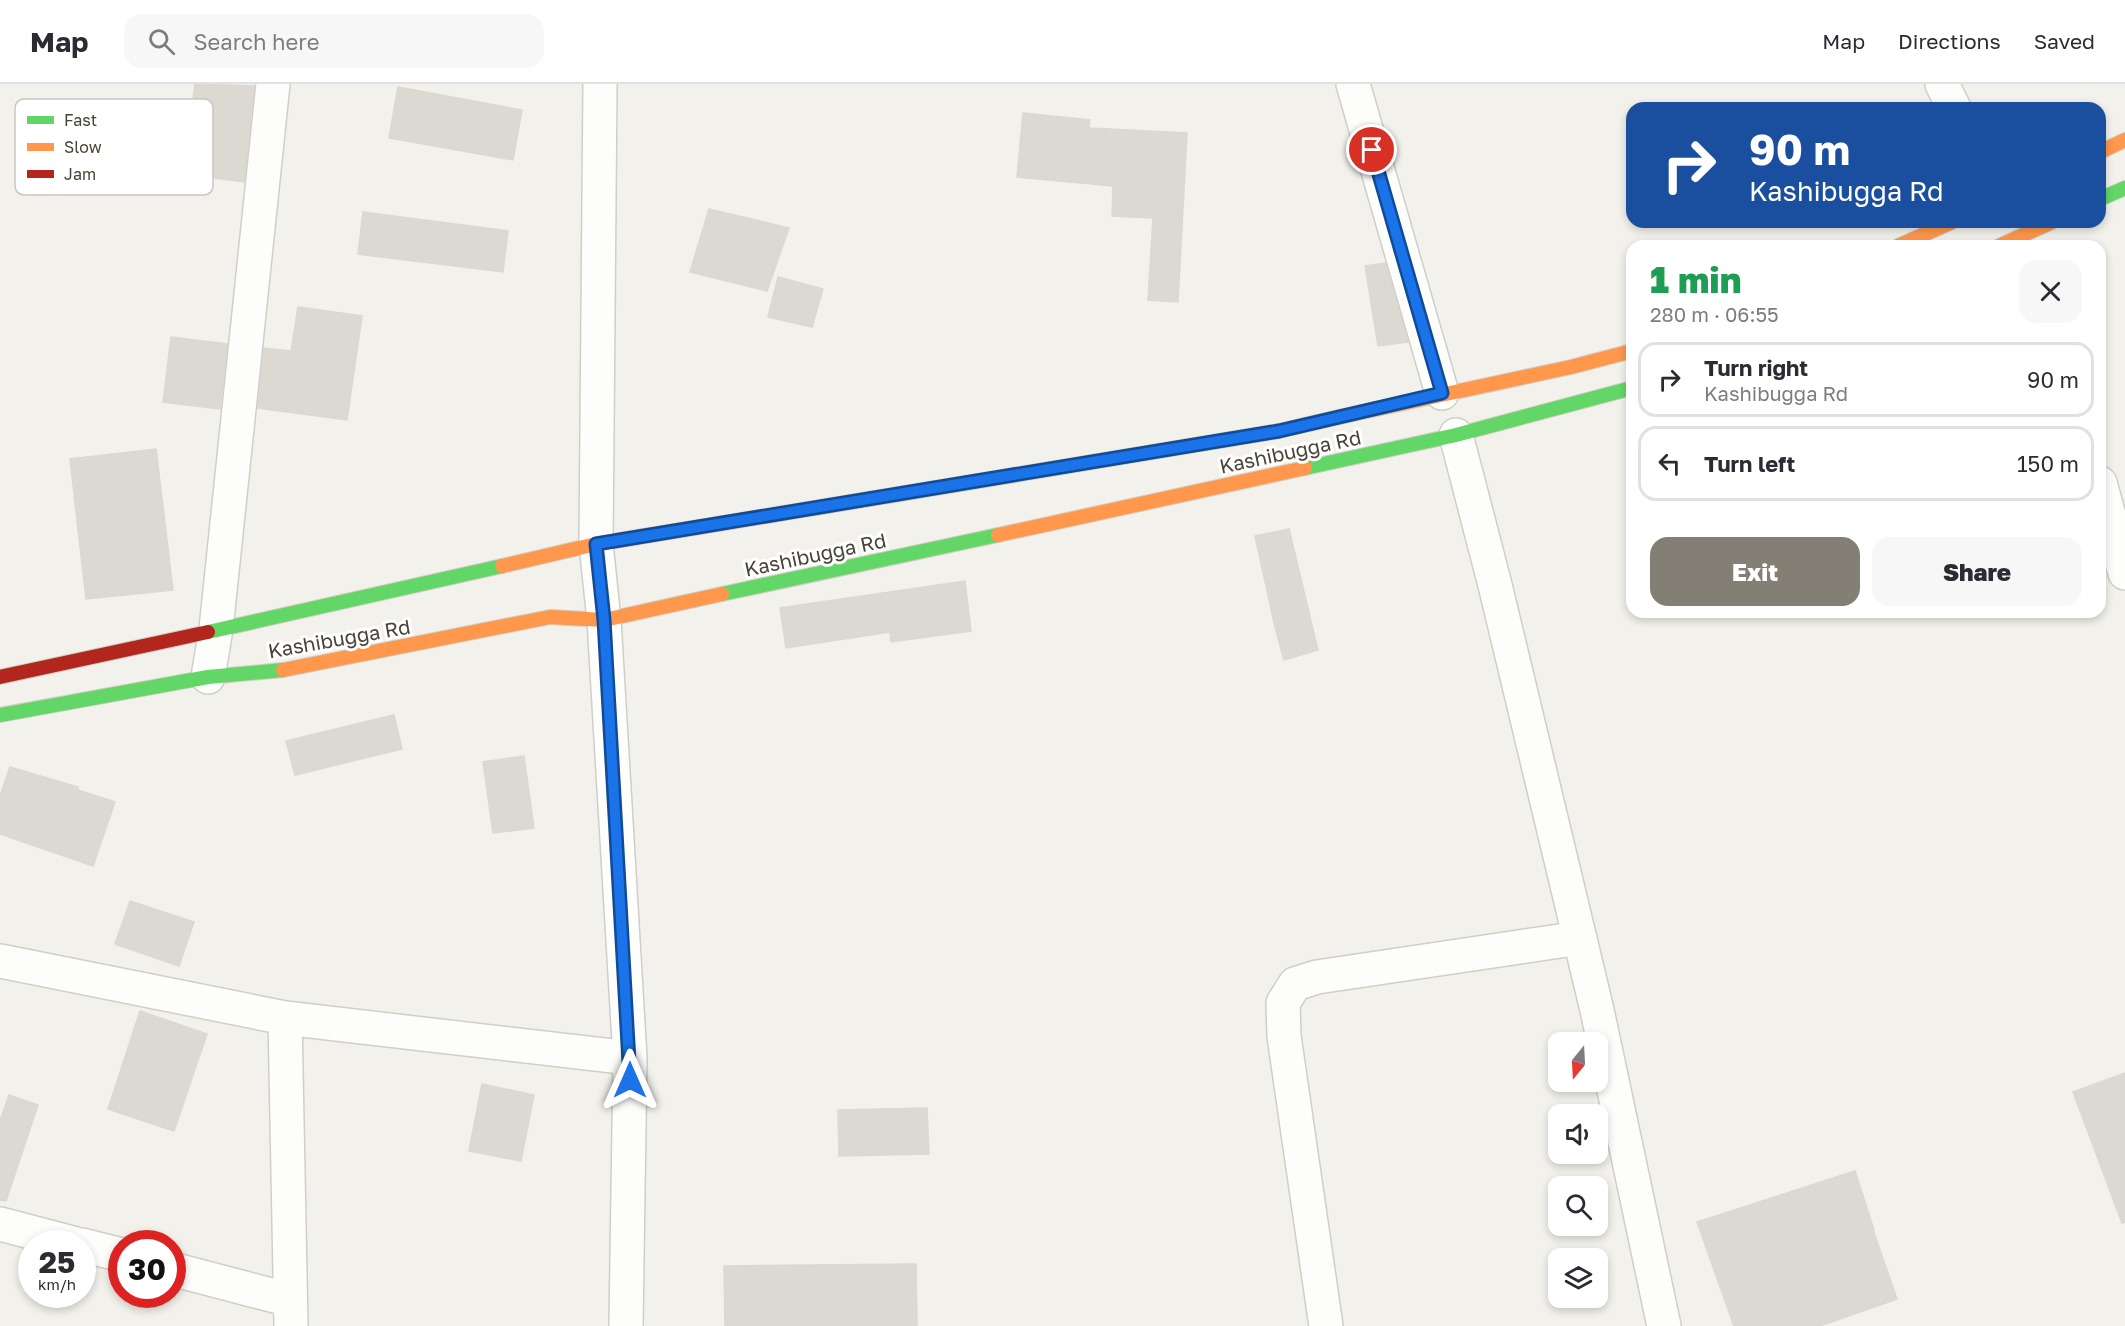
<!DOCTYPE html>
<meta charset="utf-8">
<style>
body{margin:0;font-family:"Golos Text",sans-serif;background:#f7f7f7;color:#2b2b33;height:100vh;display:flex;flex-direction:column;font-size:22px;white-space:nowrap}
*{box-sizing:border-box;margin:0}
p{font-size:20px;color:#7c7c81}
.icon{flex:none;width:33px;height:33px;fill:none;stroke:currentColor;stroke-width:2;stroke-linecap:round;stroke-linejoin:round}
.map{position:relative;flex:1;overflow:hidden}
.drawer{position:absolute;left:1626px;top:156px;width:480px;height:378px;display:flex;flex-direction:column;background:#fff;border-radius:18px;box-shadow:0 3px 9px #0003}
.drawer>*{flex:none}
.hud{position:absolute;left:1626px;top:18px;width:480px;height:126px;border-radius:18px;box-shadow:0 3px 9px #0003;background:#1a4fa0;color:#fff;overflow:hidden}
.needle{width:39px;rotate:198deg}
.controls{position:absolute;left:1548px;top:948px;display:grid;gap:12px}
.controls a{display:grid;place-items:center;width:60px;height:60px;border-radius:12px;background:#fff;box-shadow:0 3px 9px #0003;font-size:30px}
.speed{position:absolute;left:18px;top:1146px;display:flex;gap:12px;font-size:30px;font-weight:700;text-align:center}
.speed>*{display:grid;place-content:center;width:78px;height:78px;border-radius:50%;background:#fff;box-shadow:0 3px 9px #0003;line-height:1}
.speed small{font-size:15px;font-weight:400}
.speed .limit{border:9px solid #d22;background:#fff;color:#111}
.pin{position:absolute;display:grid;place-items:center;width:51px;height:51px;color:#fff;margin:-26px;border:3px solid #fff;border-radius:50%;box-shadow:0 2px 6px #0007}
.me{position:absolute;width:66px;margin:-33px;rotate:0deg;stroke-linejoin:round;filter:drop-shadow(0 0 4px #0008)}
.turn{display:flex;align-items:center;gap:21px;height:126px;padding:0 24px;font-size:27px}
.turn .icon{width:78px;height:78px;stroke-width:2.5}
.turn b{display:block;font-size:42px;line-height:51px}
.round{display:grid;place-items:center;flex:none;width:63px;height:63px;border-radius:18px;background:#f7f7f7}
.head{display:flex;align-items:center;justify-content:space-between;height:102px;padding:0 24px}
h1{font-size:36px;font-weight:800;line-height:45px;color:#1e9e55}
.button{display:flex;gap:12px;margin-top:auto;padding:12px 24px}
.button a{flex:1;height:69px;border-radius:18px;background:#847f75;color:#fff;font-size:24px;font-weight:800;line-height:69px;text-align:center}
.button a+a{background:#f7f7f7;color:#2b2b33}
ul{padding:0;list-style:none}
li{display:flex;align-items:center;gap:18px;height:75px;margin:0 12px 9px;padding:0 12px;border:3px solid #e1e1e2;border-radius:18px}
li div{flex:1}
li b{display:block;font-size:22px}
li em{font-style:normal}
header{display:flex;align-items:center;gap:36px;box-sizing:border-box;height:84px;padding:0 30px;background:#fff;border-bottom:2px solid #e1e1e2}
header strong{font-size:28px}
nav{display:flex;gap:33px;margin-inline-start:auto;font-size:21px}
.search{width:420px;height:54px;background:#f7f7f7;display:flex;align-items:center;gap:15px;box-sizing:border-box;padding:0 21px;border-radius:18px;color:#7c7c81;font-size:22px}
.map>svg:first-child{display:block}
.building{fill:#dcd9d3;stroke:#dad8d1;stroke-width:1.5}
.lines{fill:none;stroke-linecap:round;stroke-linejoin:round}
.street-casing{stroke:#d0cec8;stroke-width:36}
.fast-casing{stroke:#d2cec1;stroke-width:16}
.slow-casing{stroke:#d2cec1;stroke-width:16}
.jam-casing{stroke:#d2cec1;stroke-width:16}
.street{stroke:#fdfdfc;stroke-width:33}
.fast{stroke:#63d668;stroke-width:14}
.slow{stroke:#ff974d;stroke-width:14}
.jam{stroke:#b3261e;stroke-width:14}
.route-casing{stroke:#114b97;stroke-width:15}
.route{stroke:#1a73e8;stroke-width:10}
.labels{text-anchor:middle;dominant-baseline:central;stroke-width:6;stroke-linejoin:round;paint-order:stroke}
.street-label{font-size:20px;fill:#494236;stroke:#fff}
.key{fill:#fff;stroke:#c8c6c3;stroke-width:1.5}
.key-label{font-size:16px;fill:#494236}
</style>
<header>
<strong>Map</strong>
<div class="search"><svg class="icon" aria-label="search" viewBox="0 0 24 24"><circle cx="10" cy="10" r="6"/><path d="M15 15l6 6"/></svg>Search here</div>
<nav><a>Map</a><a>Directions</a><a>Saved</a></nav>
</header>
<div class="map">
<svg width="2125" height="1242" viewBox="0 0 2125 1242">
<rect width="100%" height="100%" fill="#f2f1eb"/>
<!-- building -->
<path class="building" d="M195 0 254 2 244 98 183 90Z
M398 3 522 26 513 76 389 54Z
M1023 29 1090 36 1089 44 1187 49 1178 218 1148 216 1153 134 1112 132 1113 102 1017 93Z
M709 125 789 144 767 207 690 188Z
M363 128 508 147 503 188 358 170Z
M1385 179 1408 258 1378 262 1365 182Z
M778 193 823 205 812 243 768 233Z
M298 223 362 232 347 336 258 324 264 264 291 267Z
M171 253 227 260 220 325 163 318Z
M156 365 173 506 86 515 70 375Z
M1289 445 1318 566 1284 576 1275 543 1255 452Z
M965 497 971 547 891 558 890 548 786 564 780 524Z
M394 631 402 665 295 691 286 657Z
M524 672 534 744 493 749 483 678Z
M10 683 78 703V706L115 718 93 782 0 750V712Z
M130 817 194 838 179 882 115 860Z
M140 927 207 950 174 1047 108 1025Z
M2125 989V1138L2122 1139 2073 1008Z
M482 1000 534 1011 521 1077 469 1067Z
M9 1011 38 1021 6 1117 0 1116V1037Z
M927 1024 929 1070 839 1072 838 1026Z
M1855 1087 1874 1146H1873L1897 1215 1820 1242H1734L1697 1138Z
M916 1180 917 1242H725L724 1182Z"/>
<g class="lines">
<!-- street casing -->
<g class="street-casing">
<path id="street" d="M600 0 596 460 604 536 630 974 626 1242
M1353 0 1442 309
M1942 0 1954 24
M1456 351 1495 501 1597 926 1664 1242
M2100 399 2125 489
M208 593 216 545 273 0
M0 877 285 934 630 974
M285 934 291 1242
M0 1140 76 1160
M82 1161 122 1171
M172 1185 290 1216
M1326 1242 1284 952 1283 919 1295 900 1317 893 1580 854"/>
</g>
<!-- fast casing -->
<g class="fast-casing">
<path id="fast" d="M2100 115 2125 104
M1305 384 1456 351 1632 304
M851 418 1279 347 1339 333
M722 510 998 451
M208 548 502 482
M0 631 208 593 283 586"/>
</g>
<!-- slow casing -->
<g class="slow-casing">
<path id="slow" d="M2100 68 2125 56
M1898 162 1952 138
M1999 162 2052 138
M1339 333 1571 283 1632 267
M998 451 1305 384
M502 482 596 460 851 418
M283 586 550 533 604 536 722 510"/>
</g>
<!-- jam casing -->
<g class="jam-casing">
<path id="jam" d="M0 593 208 548"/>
</g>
<!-- street -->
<use href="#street" class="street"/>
<!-- fast -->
<use href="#fast" class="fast"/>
<!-- slow -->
<use href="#slow" class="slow"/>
<!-- jam -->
<use href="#jam" class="jam"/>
</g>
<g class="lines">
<!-- route casing -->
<g class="route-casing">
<path id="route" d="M630 996 604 536 596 460 1279 347 1442 309 1372 66"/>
</g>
<!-- route -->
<use href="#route" class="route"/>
</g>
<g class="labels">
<!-- street labels -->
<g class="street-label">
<text transform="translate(1290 367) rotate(-12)">Kashibugga Rd</text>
<text transform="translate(815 470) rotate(-12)">Kashibugga Rd</text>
<text transform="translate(339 554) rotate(-10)">Kashibugga Rd</text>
</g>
</g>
<!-- legend -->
<rect x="15" y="15" width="198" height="96" rx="9" class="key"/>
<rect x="27" y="32" width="27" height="8" fill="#63d668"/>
<rect x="27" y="59" width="27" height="8" fill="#ff974d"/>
<rect x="27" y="86" width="27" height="8" fill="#b3261e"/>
<g class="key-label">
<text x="64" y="42">Fast</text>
<text x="64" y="69">Slow</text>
<text x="64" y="96">Jam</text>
</g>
</svg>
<div class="controls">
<a><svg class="needle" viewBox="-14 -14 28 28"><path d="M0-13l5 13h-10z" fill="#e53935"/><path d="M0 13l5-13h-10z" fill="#7c7c81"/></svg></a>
<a><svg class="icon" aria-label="sound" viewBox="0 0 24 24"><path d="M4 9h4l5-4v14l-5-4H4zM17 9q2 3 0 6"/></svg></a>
<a><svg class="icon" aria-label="search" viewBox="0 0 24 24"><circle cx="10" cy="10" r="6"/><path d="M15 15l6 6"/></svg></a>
<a><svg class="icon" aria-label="layers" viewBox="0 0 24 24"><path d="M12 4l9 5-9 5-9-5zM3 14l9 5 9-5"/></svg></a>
</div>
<div class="speed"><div>25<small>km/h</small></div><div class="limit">30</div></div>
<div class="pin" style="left:1372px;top:66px;background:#d93025"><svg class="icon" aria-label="arrive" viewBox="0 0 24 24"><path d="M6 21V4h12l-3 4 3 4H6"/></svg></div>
<svg class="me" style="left:630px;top:996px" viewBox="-20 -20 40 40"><path d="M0-17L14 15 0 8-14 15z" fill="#1a73e8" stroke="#fff" stroke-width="4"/></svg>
<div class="hud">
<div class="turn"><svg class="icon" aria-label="right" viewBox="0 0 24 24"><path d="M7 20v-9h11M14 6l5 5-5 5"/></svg><div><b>90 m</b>Kashibugga Rd</div></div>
</div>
<section class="drawer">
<div class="head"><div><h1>1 min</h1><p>280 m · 06:55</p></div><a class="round"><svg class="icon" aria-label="close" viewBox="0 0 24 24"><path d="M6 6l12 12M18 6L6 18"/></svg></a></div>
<ul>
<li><svg class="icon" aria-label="right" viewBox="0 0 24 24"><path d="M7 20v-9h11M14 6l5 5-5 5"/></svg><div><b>Turn right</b><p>Kashibugga Rd</p></div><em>90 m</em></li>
<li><svg class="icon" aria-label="left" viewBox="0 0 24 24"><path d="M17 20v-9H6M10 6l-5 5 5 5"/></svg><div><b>Turn left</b></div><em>150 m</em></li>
</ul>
<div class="button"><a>Exit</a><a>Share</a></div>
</section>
</div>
